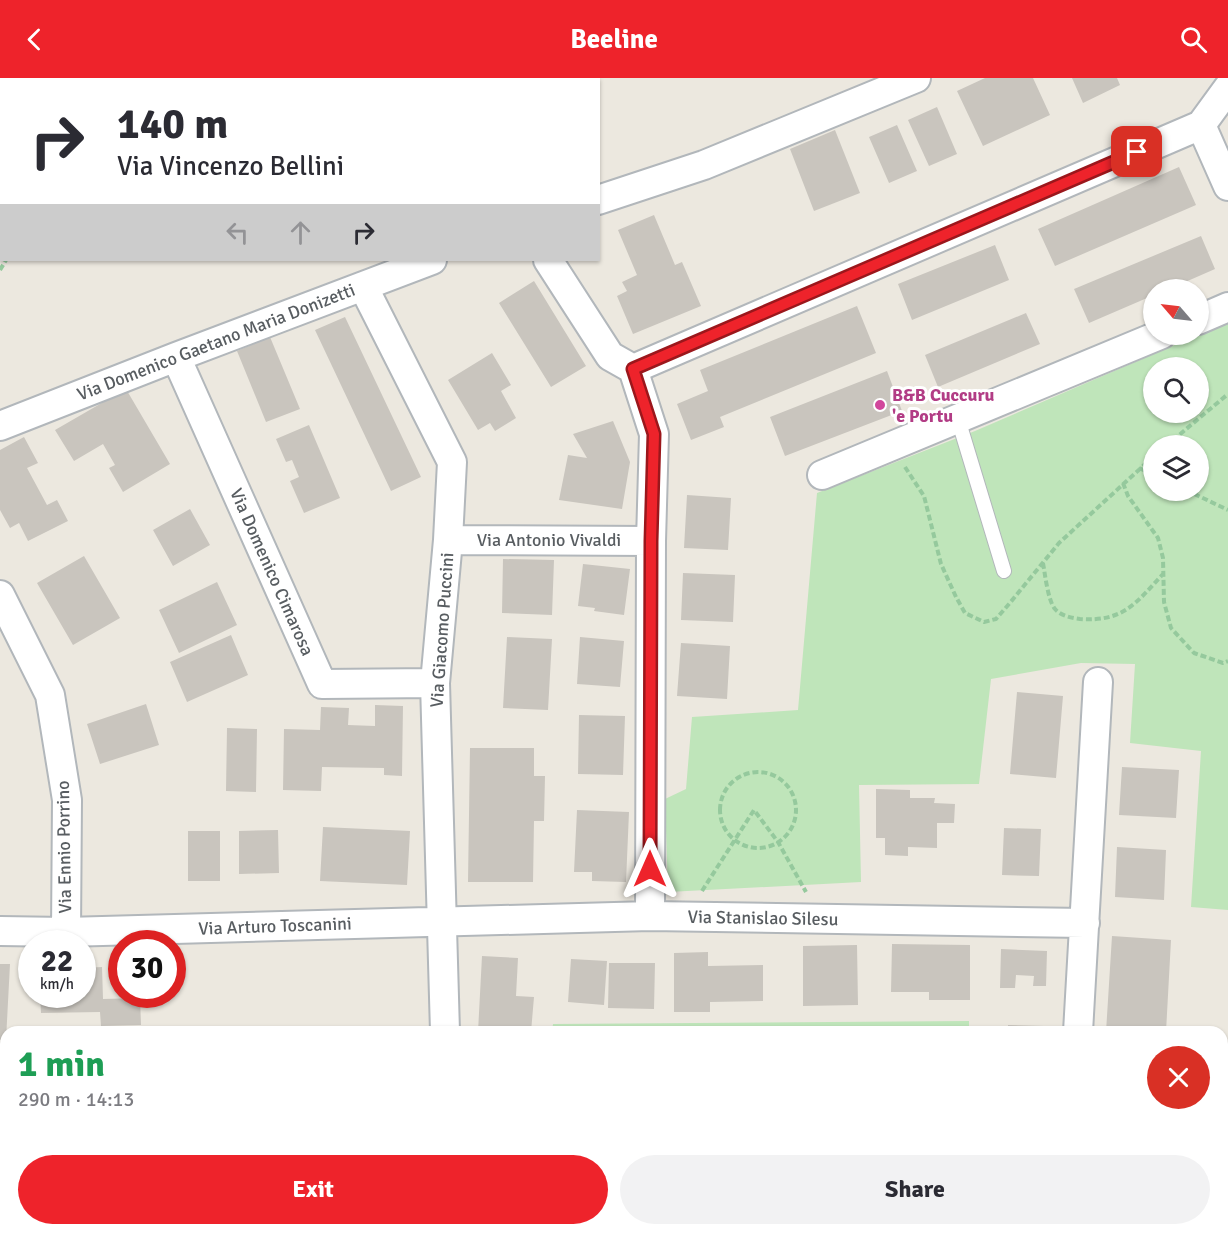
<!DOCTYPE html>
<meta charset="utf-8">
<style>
body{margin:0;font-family:Signika,sans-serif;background:#f2f2f3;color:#2b2b33;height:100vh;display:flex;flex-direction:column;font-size:22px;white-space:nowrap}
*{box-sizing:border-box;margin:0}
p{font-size:20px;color:#7c7c81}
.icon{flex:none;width:33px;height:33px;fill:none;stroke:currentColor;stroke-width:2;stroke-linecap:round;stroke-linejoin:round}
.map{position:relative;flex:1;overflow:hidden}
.details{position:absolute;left:0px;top:948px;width:1228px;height:210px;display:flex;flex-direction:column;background:#fff;border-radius:18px 18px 0 0;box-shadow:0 2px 4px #0004}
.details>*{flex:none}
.hud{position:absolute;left:0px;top:0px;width:600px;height:183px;box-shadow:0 2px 4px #0004;background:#fff;color:#2b2b33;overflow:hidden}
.needle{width:39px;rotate:298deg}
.controls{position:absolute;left:1143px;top:201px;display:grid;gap:12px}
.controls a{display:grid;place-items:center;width:66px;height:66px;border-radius:50%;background:#fff;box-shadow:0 2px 4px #0004;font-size:30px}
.speed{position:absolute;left:18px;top:852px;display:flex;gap:12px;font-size:30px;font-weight:700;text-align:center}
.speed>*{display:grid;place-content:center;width:78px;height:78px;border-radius:50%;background:#fff;box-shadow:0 2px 4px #0004;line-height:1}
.speed small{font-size:15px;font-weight:400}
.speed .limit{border:9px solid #d22;background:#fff;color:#111}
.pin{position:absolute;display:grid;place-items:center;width:51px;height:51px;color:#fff;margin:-26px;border-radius:12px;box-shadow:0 3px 9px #0006}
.me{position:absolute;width:66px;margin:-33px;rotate:0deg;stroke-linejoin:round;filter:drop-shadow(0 0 4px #0008)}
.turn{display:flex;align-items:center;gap:21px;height:126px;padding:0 18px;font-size:27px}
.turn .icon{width:78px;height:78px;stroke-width:2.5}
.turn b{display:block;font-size:42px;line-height:51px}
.lanes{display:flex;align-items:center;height:57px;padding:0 18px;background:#0003;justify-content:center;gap:30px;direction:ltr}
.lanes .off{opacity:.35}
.round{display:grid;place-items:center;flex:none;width:63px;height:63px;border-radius:32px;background:#f2f2f3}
.headline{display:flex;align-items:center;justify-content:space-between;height:102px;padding:0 18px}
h1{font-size:36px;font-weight:700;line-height:45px;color:#1e9e55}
.primary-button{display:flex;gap:12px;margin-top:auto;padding:12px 18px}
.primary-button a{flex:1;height:69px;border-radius:36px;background:#ee232b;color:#fff;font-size:24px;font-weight:700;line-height:69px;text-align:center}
.primary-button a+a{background:#f2f2f3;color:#2b2b33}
header{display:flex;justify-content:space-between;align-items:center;height:78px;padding:0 18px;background:#ee232b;color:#fff;font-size:27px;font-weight:700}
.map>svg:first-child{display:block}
.green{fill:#bfe5ba;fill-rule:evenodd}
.building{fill:#c9c5be}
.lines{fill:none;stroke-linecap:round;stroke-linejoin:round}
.service-casing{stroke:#b2b7bb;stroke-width:16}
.minor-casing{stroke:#b2b7bb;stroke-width:32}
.path{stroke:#95c99d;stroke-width:4;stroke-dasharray:6 3;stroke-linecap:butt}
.service{stroke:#fff;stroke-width:14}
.minor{stroke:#fff;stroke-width:28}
.route-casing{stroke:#9b171c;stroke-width:15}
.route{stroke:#ee232b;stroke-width:10}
.hotel-dot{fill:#d1479c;stroke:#fff;stroke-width:2}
.labels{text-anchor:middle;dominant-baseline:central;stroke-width:6;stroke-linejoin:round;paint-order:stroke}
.street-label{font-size:18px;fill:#585d61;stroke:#fff}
.hotel-label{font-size:18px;font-weight:bold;fill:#b23c85;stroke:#fff;text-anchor:start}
</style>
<header><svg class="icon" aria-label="back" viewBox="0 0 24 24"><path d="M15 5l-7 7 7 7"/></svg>Beeline<svg class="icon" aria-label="search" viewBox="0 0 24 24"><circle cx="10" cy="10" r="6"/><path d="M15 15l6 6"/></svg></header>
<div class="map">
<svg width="1228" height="1158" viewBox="0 0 1228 1158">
<rect width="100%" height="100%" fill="#ece8df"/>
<!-- green -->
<path class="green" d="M1228 244V832L1191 829 1201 673 1130 665 1135 586 1081 585 991 601 979 706 859 707 861 804 668 814 665 721 686 711 692 639 798 632 817 415 975 353ZM1154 290H1198V334H1154ZM1154 368H1198V412H1154Z
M969 943V954H552L553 946Z
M463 1152H859V1158H463Z"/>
<!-- building -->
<path class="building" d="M985 0H1033L1050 37 983 68 957 13Z
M1072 0H1117L1120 7 1083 25Z
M937 29 957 76 929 88 908 42Z
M897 47 917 93 889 105 869 59Z
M835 52 860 115 814 133 790 71Z
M1179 89 1196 127 1055 188 1038 151Z
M654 137 675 187 682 184 701 228 633 256 617 218 627 213 622 204 637 197 618 152Z
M1201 158 1215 191 1167 212H1154V217L1089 245 1074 211Z
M995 167 1009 202 912 242 898 206Z
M534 203 586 288 551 309 499 225Z
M857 228 876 275 720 339 724 349 691 362 677 326 708 313 700 292Z
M1026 235 1040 266 938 309 925 277Z
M345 239 421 399 391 413 315 252Z
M270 259 300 331 266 344 237 273Z
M492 275 511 307 501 313 516 340 495 353 490 345 478 352 448 302Z
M887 293 902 333 785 378 770 339Z
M126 311 170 386 123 414 109 390 115 387 103 366 74 383 55 352Z
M613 343 630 384 622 431 559 422 568 377 587 380 573 356Z
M309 347 340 420 304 435 290 403 299 399 292 382 286 384 276 361Z
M24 359 38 385 27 390 47 427 57 422 68 443 28 463 19 445 10 450 0 432V372Z
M687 417 731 420 728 472 684 470Z
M190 431 210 467 173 488 153 452Z
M84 478 120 540 73 567 37 505Z
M503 481 554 482 552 537 502 535Z
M583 486 630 491 624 537 594 533 595 530 578 528Z
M683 495 735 497 733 544 681 542Z
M217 504 237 547 179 575 159 532Z
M231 557 248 597 187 624 170 584Z
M507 559 552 561 548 632 503 630Z
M580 559 624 563 620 609 577 606Z
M681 565 730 568 727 621 677 618Z
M1017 614 1063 618 1056 700 1010 696Z
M146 626 159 667 100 686 87 646Z
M375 627 403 628 402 698 384 697V690L322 689 321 713 283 712 284 651 320 652 321 629 349 630 348 647 375 648Z
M579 637 625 638 623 697 578 696Z
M227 650 257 651 256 714 226 713Z
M470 670H534V698H545L544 743H534L533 804H468Z
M1122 689 1179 692 1176 740 1119 737Z
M876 711 910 712V720H935L934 725 955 726 954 745H937V770L908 769V778L885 777V760H876Z
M577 732 629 734 626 804 592 803V794H574Z
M323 749 410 753 407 807 320 803Z
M1004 750 1041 751 1039 798 1002 797Z
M278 752 279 795 239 796V753Z
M188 753H220V803H188Z
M1117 769 1166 772 1164 822 1115 819Z
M1112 858 1171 862 1166 954H1106Z
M892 866 970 867V922H929V914H891Z
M857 867 858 927 803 928V868Z
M1001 871 1047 873 1046 908H1033L1034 898 1016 897 1015 910H1000Z
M708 874V888L763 887V923L710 924V934H674V875Z
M482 878 518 880 516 918 534 919 531 954H478Z
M571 881 607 883 604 927 568 924Z
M609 885H655L654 931 608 930Z
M0 886H10L6 962H0Z
M102 889 103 921 140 920 141 947 101 948 100 934 41 935 40 916H82V890Z
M1008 947 1044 948V954H1008Z
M188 1152V1158H149V1156Z
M256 1152H300V1158H256Z
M384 1152H410V1158H384Z
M1103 1152H1153V1158H1103Z"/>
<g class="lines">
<!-- service casing -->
<g class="service-casing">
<path id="service" d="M958 341 1004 493"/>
</g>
<!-- minor casing -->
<g class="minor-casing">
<path id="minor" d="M1201 47 1228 108
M598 122 704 87 916 0
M548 182 610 278 633 291 654 356 651 463 650 838
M363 208 452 384 448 462 435 605 445 954
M1198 242 1228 229
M176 279 322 606 435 605
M633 291 1201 47 1228 10
M0 348 176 279 432 182
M822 397 1162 256
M448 462 651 463
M0 517 50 617 67 722 66 854
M0 853 66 854 650 838 1085 845
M1078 954 1098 604
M0 1123H6
M450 1152 451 1158
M1067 1158V1152"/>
</g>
<!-- path -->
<path class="path" d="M54 0V2
M0 192 6 182
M1166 368 1228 316
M905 389 924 418 941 486 956 519 965 535 984 544 996 541 1009 526 1059 465 1154 378
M1139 390 1154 397
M1123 405 1128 418 1158 460 1163 480 1164 524 1171 550 1194 575 1223 585 1228 583
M1186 412 1228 432
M1043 485C1045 496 1048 523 1055 531 1061 538 1072 540 1080 541 1124 544 1136 525 1163 496
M720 732a38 38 0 1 1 76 0a38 38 0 1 1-76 0Z
M702 813 754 732 778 764 806 814"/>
<!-- service -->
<use href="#service" class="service"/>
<!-- minor -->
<use href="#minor" class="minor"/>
</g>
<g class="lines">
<!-- route casing -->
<g class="route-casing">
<path id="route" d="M650 791 651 463 654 356 633 291 1137 74"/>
</g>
<!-- route -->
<use href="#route" class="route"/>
</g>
<!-- markers -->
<circle class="hotel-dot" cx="880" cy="327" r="6"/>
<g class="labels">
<!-- street labels -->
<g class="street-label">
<text transform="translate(216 264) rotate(-21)">Via Domenico Gaetano Maria Donizetti</text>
<text x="549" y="462">Via Antonio Vivaldi</text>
<text transform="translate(272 494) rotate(66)">Via Domenico Cimarosa</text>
<text transform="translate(442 552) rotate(-86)">Via Giacomo Puccini</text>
<text transform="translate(64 769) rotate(-91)">Via Ennio Porrino</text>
<text transform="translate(763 840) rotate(1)">Via Stanislao Silesu</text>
<text transform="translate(275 848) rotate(-2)">Via Arturo Toscanini</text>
</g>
<!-- hotel labels -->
<g class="hotel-label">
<text x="892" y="317">B&amp;B Cuccuru<tspan x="892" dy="21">'e Portu</tspan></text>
</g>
</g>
</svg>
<div class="controls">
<a><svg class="needle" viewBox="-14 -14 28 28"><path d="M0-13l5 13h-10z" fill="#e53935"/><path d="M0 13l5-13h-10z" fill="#7c7c81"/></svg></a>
<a><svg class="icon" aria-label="search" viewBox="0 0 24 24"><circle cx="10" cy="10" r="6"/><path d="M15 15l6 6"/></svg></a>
<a><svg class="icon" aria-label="layers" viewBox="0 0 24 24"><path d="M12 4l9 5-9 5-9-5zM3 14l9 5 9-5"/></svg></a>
</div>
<div class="speed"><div>22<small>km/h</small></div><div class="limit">30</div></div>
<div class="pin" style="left:1137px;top:74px;background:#d93025"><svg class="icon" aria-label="arrive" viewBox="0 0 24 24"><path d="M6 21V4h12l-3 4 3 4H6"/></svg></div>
<svg class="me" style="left:650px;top:791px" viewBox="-20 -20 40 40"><path d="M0-17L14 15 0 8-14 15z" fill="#ee232b" stroke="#fff" stroke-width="4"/></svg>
<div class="hud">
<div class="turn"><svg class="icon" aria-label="right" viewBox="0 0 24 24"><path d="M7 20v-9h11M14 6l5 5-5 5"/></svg><div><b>140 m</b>Via Vincenzo Bellini</div></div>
<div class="lanes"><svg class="icon off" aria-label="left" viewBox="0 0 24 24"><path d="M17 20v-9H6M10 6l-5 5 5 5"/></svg><svg class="icon off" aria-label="ahead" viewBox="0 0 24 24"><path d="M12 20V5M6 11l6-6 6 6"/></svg><svg class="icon" aria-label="right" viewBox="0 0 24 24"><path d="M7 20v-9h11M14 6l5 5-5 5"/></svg></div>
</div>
<section class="details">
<div class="headline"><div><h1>1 min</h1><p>290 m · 14:13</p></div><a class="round" style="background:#d93025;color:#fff"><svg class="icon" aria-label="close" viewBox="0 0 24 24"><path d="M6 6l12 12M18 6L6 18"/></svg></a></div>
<div class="primary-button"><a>Exit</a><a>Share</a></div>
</section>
</div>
